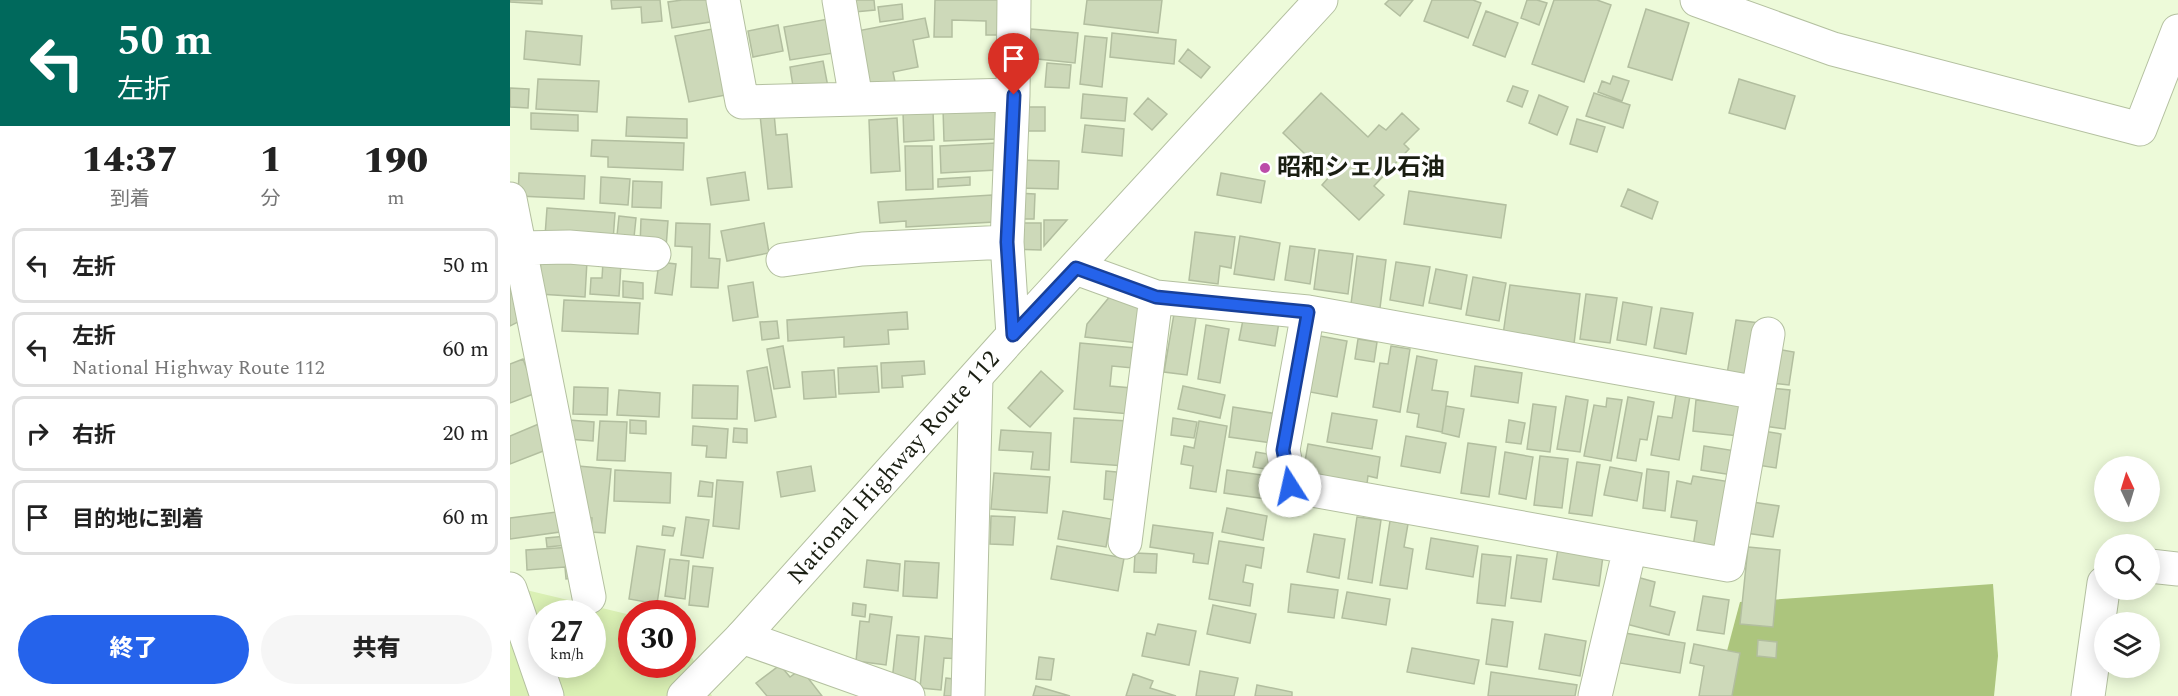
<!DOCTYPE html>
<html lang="ja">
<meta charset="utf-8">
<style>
body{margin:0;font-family:Spectral,"Noto Sans JP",serif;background:#f6f6f6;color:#222;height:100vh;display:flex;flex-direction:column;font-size:22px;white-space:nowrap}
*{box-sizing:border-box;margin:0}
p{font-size:20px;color:#767676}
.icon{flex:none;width:33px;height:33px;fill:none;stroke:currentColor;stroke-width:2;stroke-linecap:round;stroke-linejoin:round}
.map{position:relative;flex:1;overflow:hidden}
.side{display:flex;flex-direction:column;background:#fff;width:510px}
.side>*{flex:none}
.hud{background:#00695c;color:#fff;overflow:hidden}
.needle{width:39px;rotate:356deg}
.tools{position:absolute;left:1584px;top:456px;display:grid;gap:12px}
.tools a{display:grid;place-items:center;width:66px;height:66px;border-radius:50%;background:#fff;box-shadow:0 3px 15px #0003;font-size:30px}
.speed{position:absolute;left:18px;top:600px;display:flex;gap:12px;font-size:30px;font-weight:700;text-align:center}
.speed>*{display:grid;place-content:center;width:78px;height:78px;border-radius:50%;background:#fff;box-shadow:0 3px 15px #0003;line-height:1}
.speed small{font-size:15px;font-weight:400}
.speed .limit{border:9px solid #d22;background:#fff;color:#111}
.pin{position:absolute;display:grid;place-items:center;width:51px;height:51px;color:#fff;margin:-62px -26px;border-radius:50% 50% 50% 0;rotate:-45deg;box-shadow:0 0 6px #0007}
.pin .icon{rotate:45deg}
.me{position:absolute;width:66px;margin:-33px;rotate:350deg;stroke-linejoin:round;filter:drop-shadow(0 0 4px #0008)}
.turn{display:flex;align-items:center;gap:21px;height:126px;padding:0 18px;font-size:27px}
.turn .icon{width:78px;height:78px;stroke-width:2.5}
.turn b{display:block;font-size:42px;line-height:51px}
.eta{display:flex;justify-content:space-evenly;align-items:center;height:102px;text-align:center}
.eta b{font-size:36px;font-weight:800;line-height:42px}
.cta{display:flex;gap:12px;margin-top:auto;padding:12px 18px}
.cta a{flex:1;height:69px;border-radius:36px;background:#2563eb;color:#fff;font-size:24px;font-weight:800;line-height:69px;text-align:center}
.cta a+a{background:#f6f6f6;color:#222}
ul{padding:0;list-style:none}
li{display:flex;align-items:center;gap:18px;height:75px;margin:0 12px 9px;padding:0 6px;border:3px solid #e0e0e0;border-radius:12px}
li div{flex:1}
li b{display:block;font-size:22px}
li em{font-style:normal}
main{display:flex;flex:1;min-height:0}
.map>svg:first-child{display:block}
.green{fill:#daf0b4;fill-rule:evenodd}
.forest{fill:#acc57d}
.building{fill:#cdd9b9;stroke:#b2be9f;stroke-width:1.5}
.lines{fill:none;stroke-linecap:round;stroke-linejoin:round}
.minor-casing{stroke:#b4c0a0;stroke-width:35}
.highway-casing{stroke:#b4c0a0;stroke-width:35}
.minor{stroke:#fff;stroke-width:33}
.highway{stroke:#fff;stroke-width:33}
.route-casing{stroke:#184099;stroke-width:15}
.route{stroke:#2563eb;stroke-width:10}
.poi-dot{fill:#bc4ca9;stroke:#fff;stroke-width:2}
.labels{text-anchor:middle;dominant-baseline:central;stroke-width:6;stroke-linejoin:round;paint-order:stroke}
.poi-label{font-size:24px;font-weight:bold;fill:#1a1e12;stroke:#fff;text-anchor:start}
.street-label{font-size:24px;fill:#1a1e12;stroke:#fff}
</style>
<main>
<section class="side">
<div class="hud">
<div class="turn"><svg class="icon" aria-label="left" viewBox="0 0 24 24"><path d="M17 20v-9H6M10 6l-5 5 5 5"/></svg><div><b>50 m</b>左折</div></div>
</div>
<div class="eta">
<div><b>14:37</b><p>到着</p></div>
<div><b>1</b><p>分</p></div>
<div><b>190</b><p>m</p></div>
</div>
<ul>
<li><svg class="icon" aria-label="left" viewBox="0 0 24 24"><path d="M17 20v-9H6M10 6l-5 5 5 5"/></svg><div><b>左折</b></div><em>50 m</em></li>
<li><svg class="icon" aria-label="left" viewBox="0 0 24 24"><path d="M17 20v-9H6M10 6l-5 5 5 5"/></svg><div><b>左折</b><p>National Highway Route 112</p></div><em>60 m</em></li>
<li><svg class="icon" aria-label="right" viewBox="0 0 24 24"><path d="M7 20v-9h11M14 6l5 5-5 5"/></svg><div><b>右折</b></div><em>20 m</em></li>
<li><svg class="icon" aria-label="arrive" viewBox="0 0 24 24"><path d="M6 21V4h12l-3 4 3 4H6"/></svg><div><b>目的地に到着</b></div><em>60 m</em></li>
</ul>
<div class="cta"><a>終了</a><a>共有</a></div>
</section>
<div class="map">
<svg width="1668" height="696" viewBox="0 0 1668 696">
<rect width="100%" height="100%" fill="#edfad9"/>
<!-- green -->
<path class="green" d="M12 589 121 615 122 664H172L173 640 202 696H0V594ZM32 614H82V664H32Z"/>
<!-- forest -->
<path class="forest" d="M1483 584 1488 656 1484 696H1205L1230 602Z"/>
<!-- building -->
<path class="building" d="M0 0H32V4L0 2Z
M101 0H150L152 21 132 23 131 7 102 9Z
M172 0H197L200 22 162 28 158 2Z
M344 0H364L365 10 345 12Z
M425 0H495L494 35H476V21L442 20V37H424Z
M577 0H652L648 33 574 24Z
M879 0H903L890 16 875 4Z
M922 0H963L971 3 958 38 914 21Z
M1017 0H1027L1037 3 1029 25 1011 18Z
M1044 0H1087L1101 5 1074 82 1022 64Z
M392 4 393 19 370 22 368 7Z
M1136 9 1179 23 1162 80 1118 67Z
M976 11 1008 23 995 57 963 45Z
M415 18 419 37 403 40 408 67 383 72 385 82 358 87 347 31Z
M318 19 324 53 280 60 274 27Z
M268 25 273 51 243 57 238 31Z
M202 29 216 95 179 102 165 36Z
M521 29 568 33 565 63 518 58Z
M16 31 72 36 70 65 14 59Z
M602 33 666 40 664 64 600 57Z
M575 36 597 38 592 87 570 84Z
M678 49 700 67 691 78 669 61Z
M313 61 318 87 284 93 280 67Z
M537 63 561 65 559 88 535 87Z
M1103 76 1119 81 1112 101 1088 92 1092 81 1100 84Z
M28 79 89 81 87 112 26 109Z
M1229 79 1285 96 1275 129 1219 113Z
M1003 86 1018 91 1012 107 997 101Z
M0 88 19 89 18 108 0 107Z
M811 93 858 137 869 125 876 130 892 113 909 129 894 144 899 149 864 186 874 195 849 220 812 185 819 177 773 133Z
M1084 93 1120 105 1113 128 1076 116Z
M573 94 617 98 615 121 571 118Z
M1029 95 1058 107 1047 135 1019 123Z
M638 98 657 114 642 130 624 114Z
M485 107 487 139 434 141 433 109Z
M510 107H535V131H510Z
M423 110 424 140 394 142 393 112Z
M21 113 68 115V131L21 129Z
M264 113 266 135 277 134 282 187 258 189 250 115Z
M117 117 177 119V138L116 136Z
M387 118 390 171 361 173 359 120Z
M1067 119 1095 127 1087 152 1060 144Z
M575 125 614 129 612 156 572 152Z
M82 140 174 143 173 170 98 167V157L81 156Z
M486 143 487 170 431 173 430 146Z
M395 146H422L423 189 396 190Z
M507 160 549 161 548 189 507 188Z
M235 172 239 200 201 205 197 178Z
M9 173 75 176 74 199 8 196Z
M711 173 755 181 751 203 707 195Z
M91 177 120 179 118 205 90 203Z
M460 177V185L428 187V179Z
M123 181 152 182 151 208 122 207Z
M1118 189 1148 202 1142 219 1111 206Z
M899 191 996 205 991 238 894 224Z
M505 193 525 194 524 219H504Z
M482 195 484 222 396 227V221L370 223 368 202Z
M37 208 105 213 103 241 35 236Z
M109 216 126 218 123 247 106 245Z
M131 219 158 221 156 248 130 247Z
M534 220H557L534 246Z
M166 223 200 224 199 258 210 259 208 288 181 287 182 247 165 246Z
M254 223 259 253 217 261 211 231Z
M502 223H531V250L502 249Z
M685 232 725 237 721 268 710 266 708 284 679 280Z
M730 236 770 243 764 280 724 274Z
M780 246 805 249 800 284 775 280Z
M809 250 843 254 838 294 804 289Z
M847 256 876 260 869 316 840 312Z
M31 258 77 261 75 297 29 294Z
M93 262 111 264 109 296 80 294 81 278H92Z
M149 262 166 264 162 295 145 293Z
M886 262 920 267 913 306 880 300Z
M926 269 957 275 951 309 919 303Z
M963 277 996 283 989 321 956 315Z
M113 281 133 283V299L113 297Z
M243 282 248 317 223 321 218 286Z
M1000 285 1070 294 1064 344 993 335Z
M0 288 14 319 0 326Z
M1076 294 1107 298 1100 343 1070 339Z
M601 295 634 299 629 343 575 337 577 324Z
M54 300 130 303 128 334 52 331Z
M1113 302 1142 307 1136 345 1107 340Z
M665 308 687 311 677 375 654 372Z
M1151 308 1183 313 1176 354 1144 348Z
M397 312 398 329 378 330 379 344 334 347V337L278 341 277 320Z
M734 315 769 322 765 346 729 340Z
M1226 320 1249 323 1240 377 1217 374Z
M267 321 269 338 252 340 250 322Z
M696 325 719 329 710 383 688 379Z
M810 336 837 341 827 397 800 392Z
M848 339 867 342 864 362 845 359Z
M570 343 625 348 623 368 602 366 600 386 622 388 620 414 564 409Z
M273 346 280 387 264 389 257 349Z
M881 346 900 349 890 412 863 407 870 363 878 364Z
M1266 349 1284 352 1279 385 1261 383Z
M907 356 927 360 922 390 938 392 932 432 907 427 909 414 897 412Z
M13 359 26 393 0 403V364Z
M414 361 415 374 392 376 393 387 372 388 371 363Z
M367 366 369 392 329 394 328 368Z
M965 366 1012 373 1008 403 961 396Z
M257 367 266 417 245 421 237 371Z
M324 370 326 397 294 399 292 372Z
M531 371 553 391 520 427 498 408Z
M183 385 228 386 227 419 182 418Z
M673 386 715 395 710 418 668 409Z
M64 387 98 388 97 415 63 414Z
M1259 388 1280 390 1275 429 1254 426Z
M109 390 150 393 149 417 107 415Z
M1166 394 1180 396 1169 460 1141 455 1148 416 1162 418Z
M1056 396 1078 400 1070 452 1047 449Z
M1118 397 1144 402 1137 440 1130 439 1126 461 1107 458Z
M1097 398 1112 400 1101 461 1074 456 1084 405 1096 407Z
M1186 400 1232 405 1229 436 1183 431Z
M1023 404 1046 407 1040 452 1017 449Z
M936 406 954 409 949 437 932 433Z
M723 407 774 415 769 444 719 437Z
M822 413 867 420 862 449 817 442Z
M564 418 618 421 615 466 561 462Z
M663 418 687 422 684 438 661 435Z
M59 420 84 422 83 441 58 439Z
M120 420 136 421V434L120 433Z
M999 420 1015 423 1011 444 996 442Z
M90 421 117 422 115 461 87 460Z
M689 421 717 426 706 492 680 488 683 466 671 464 674 446 684 448Z
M31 423 41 448 0 464V436Z
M183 426 218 429 216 458 196 457 197 446 182 445Z
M224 428 237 429V443L223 442Z
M491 430 541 433 539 470 521 469 523 452 489 450Z
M1253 431 1271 434 1266 468 1247 465Z
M896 436 936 443 930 473 891 466Z
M958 443 986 447 979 497 951 493Z
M798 444 870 457 867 478 858 476 857 484 793 473Z
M1194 446 1226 451 1222 475 1191 470Z
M746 452 769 456 766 471 743 467Z
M995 452 1023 457 1016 499 989 494Z
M1030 456 1058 459 1052 508 1024 505Z
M1067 462 1090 465 1082 516 1059 513Z
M68 466 101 469 95 533 81 532 82 518 73 517Z
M301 466 305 491 271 497 267 472Z
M1100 467 1132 473 1127 501 1094 495Z
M1137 469 1159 472 1155 511 1133 508Z
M105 470 161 473 160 503 104 501Z
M717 470 766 477 763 500 714 493Z
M596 471 617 473 614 501 594 499Z
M484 473 540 477 537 513 481 509Z
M1183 476 1221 482 1209 551 1183 547 1187 521 1161 517 1167 481 1181 484Z
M207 480 233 482 229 529 203 526Z
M190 481 203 483 202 497 188 496Z
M1242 502 1269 506 1263 537 1236 533Z
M717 508 757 516 753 540 712 532Z
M54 511 57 531 0 539V518Z
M553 511 601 519 596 547 548 539Z
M481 516 505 517 503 545 480 544Z
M176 517 199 520 193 558 171 555Z
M847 517 871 520 862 583 838 579Z
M880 521 898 524 894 547 903 549 897 589 870 585Z
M643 525 703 533 698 564 683 562 684 554 640 547Z
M153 526 165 528 163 536 152 535Z
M804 534 835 539 829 578 797 572Z
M57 536 58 545 37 547 36 538Z
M921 538 968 546 963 577 916 569Z
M709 541 754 548 751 568 736 565 733 582 743 584 740 606 699 599Z
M127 546 155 550 147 604 119 599Z
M547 546 614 558 608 591 541 579Z
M62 547 64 578 56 579 55 567 17 570 16 550Z
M1238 547 1270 550 1263 627 1230 624Z
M1048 549 1093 556 1089 586 1043 579Z
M625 553 647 554 646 573 624 572Z
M972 554 1001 557 995 606 967 603Z
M1007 555 1037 559 1031 602 1001 598Z
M160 559 179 561 175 599 155 596Z
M357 560 390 564 388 591 354 587Z
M395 561 429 563 427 598 393 596Z
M183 566 203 568 198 607 179 605Z
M1127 577 1145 582 1140 606 1165 612 1159 635 1116 624Z
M781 584 828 590 824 618 778 612Z
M837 592 880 599 876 625 832 618Z
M1193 596 1219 600 1214 634 1187 630Z
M343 603 356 605 355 617 342 615Z
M703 605 746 614 740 643 697 634Z
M360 614 382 617 376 665 346 661 350 621 359 622Z
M982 619 1003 622 997 667 976 664Z
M648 624 686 631 679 665 632 656 637 633 645 635Z
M1115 633 1175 643 1170 673 1110 663Z
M1035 634 1076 641 1070 676 1029 669Z
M387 635 409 637 405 683 382 681Z
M415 636 453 640 451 659 434 658 431 690 410 688Z
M1248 640 1267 642 1266 658 1247 656Z
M1184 644 1230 653 1222 696H1189L1194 666 1180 663Z
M902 648 969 660 964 684 897 672Z
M529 657 544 659 541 680 526 679Z
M270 665 280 677 291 669 312 696H257L246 683Z
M690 671 728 678 724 696H686Z
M981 672 1067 685 1065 696H978Z
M623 674 643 681 640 688 666 696H616Z
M436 678 451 680 449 696H434Z
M747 685 782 692V696H745Z
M526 686 560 696H523Z"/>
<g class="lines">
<!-- minor casing -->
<g class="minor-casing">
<path id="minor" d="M213 0 232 102 503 95
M329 0 346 99
M1187 0 1323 49 1630 129 1668 31
M0 199 79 597
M11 248 59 247 144 254
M273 260 352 249 497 242
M566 268 646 297 798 312 1248 393 1258 334
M798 312 773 450 780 486 1218 565 1248 393
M503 335 497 242 503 95 504 0
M615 542 646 297
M1640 566 1668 569
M0 589 37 696
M232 637 398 696
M458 696 466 377
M1085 696 1120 548
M1578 696 1594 583"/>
</g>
<!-- highway casing -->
<g class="highway-casing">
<g id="highway">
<path id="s1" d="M174 696 232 637 503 335 811 0"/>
</g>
</g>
<!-- minor -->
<use href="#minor" class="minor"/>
<!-- highway -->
<use href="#highway" class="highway"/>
</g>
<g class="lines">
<!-- route casing -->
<g class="route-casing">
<path id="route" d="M504 95 497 242 503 335 566 268 646 297 798 312 773 450 780 486"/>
</g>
<!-- route -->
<use href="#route" class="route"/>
</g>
<!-- markers -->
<circle class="poi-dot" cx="755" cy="168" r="6"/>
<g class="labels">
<!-- poi labels -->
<g class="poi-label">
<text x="767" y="168">昭和シェル石油</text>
</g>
<!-- street labels -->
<g class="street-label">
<text stroke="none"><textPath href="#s1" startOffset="310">National Highway Route 112</textPath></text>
</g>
</g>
</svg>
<div class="tools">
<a><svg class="needle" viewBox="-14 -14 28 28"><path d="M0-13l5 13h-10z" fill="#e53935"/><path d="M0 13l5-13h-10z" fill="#767676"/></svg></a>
<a><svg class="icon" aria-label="search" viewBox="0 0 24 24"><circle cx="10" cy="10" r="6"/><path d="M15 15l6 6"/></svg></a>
<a><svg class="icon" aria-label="layers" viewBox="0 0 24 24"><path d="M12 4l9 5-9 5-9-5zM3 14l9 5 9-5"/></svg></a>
</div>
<div class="speed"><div>27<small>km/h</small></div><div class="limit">30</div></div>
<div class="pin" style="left:504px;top:95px;background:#d93025"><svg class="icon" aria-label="arrive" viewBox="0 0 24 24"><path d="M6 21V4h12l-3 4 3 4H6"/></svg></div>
<svg class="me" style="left:780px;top:486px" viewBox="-20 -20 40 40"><circle r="19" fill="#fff"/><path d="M0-13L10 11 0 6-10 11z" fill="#2563eb"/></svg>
</div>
</main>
